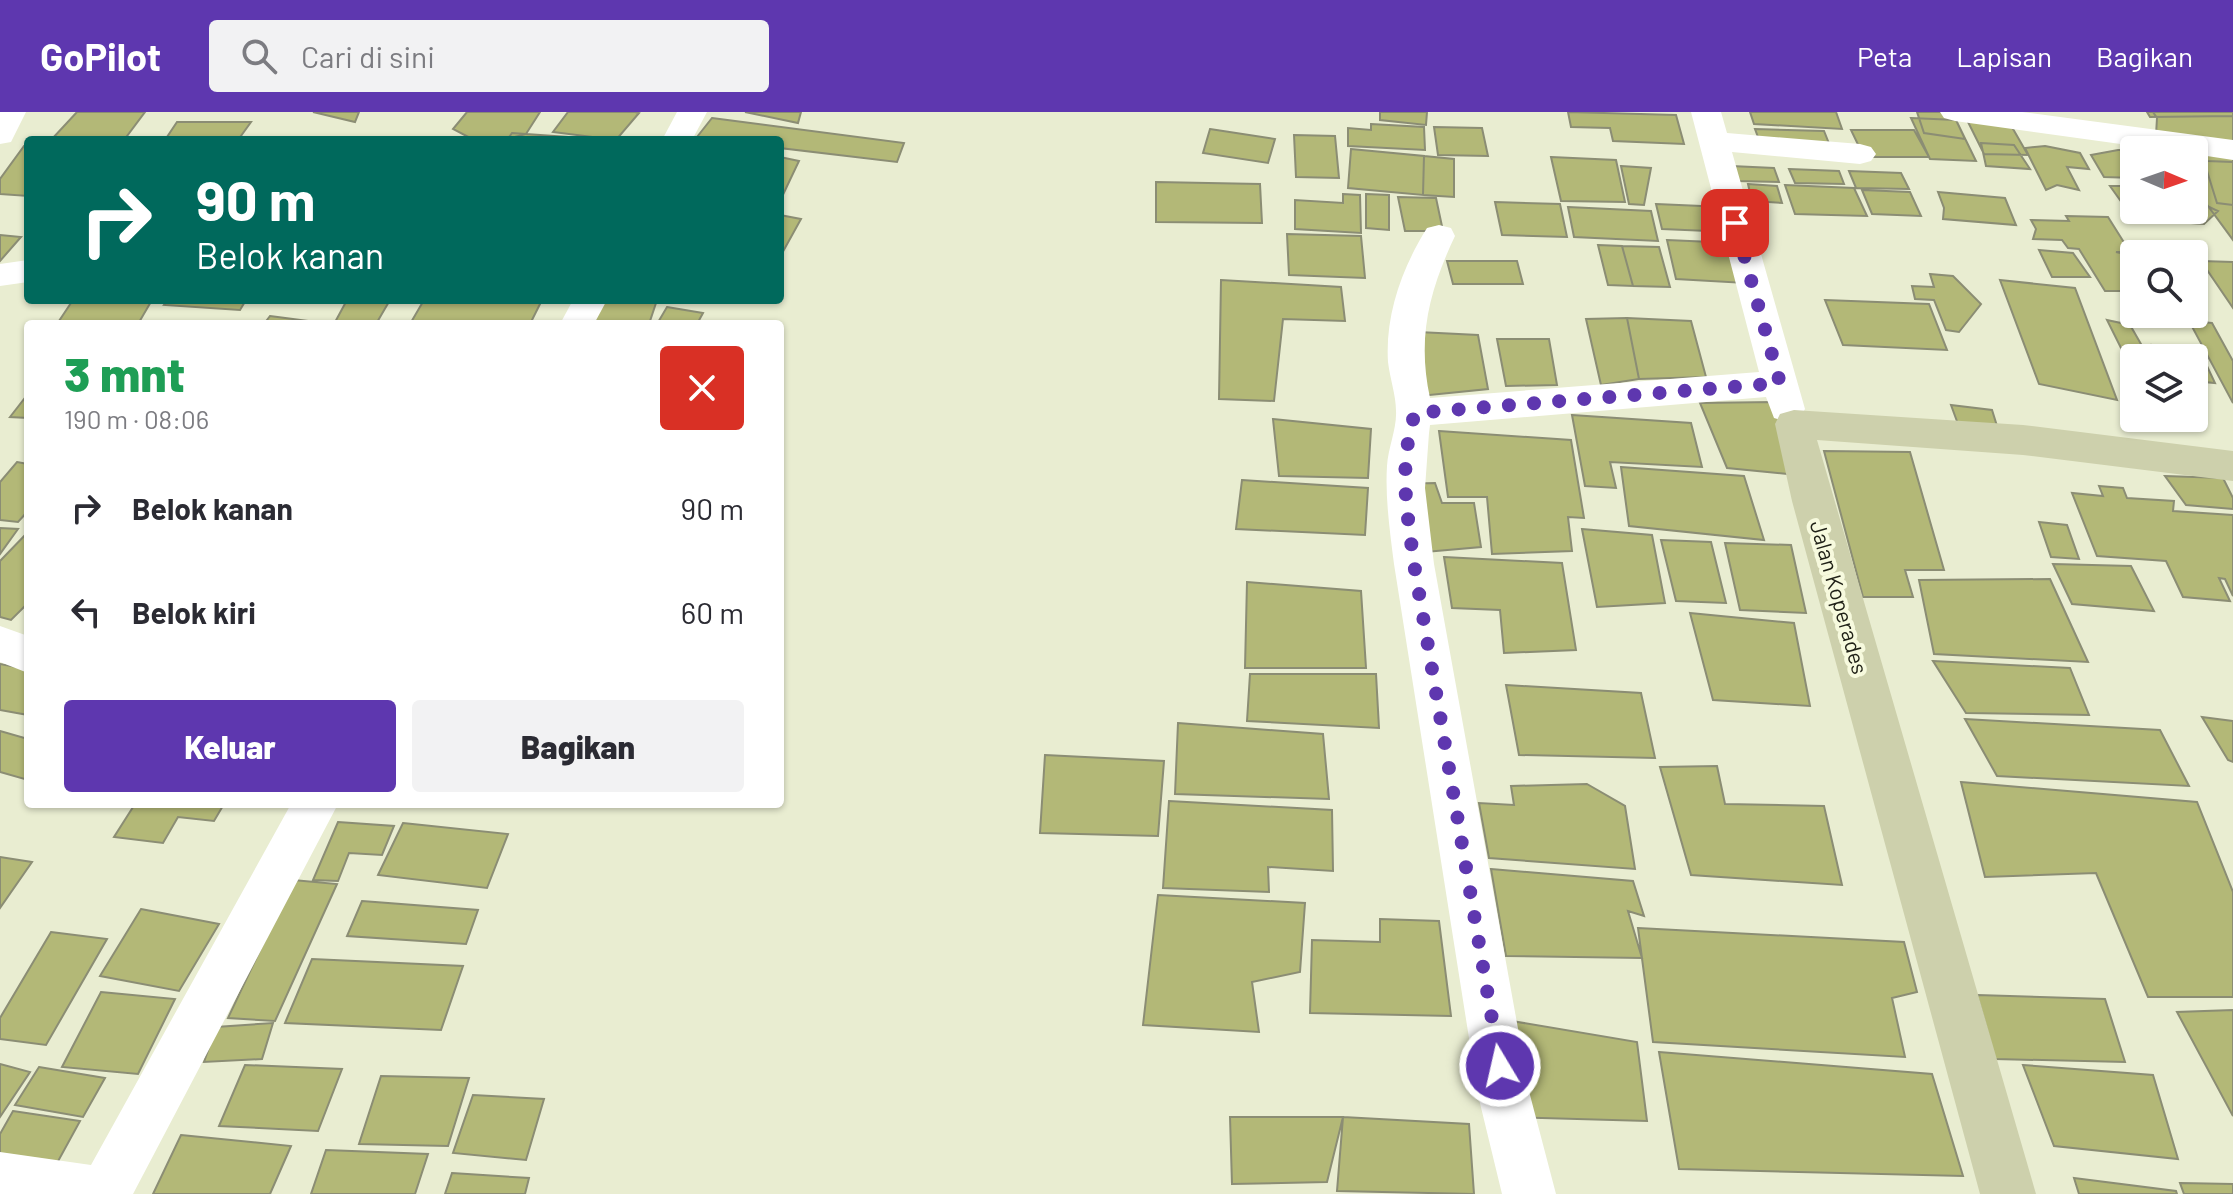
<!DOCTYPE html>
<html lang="id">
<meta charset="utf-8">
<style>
body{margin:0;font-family:Barlow,sans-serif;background:#f2f2f3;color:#2b2b33;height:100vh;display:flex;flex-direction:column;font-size:30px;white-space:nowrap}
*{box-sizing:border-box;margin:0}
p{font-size:26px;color:#7c7c81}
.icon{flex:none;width:44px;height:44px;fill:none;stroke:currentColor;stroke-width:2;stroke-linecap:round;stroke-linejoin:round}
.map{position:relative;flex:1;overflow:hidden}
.side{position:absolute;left:24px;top:208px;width:760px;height:488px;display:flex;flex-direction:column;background:#fff;border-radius:8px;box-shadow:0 2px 6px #0004}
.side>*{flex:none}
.top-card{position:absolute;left:24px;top:24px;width:760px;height:168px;border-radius:8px;box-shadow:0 2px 6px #0004;background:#00695c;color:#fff;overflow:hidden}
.needle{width:52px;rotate:92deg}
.buttons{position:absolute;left:2120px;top:24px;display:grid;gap:16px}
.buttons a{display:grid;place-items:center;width:88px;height:88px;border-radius:8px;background:#fff;box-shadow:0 2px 6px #0004;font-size:40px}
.pin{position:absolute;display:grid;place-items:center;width:68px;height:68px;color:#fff;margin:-34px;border-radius:16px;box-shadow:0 4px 12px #0006}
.me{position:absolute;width:88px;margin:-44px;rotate:351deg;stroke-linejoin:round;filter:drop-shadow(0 0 6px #0008)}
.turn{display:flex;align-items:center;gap:28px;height:168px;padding:0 40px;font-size:36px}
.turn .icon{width:104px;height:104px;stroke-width:2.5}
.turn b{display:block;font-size:56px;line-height:68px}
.round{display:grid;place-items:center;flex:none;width:84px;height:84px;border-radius:8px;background:#f2f2f3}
.head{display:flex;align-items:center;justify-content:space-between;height:136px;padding:0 40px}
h1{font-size:48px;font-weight:800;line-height:60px;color:#1e9e55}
.primary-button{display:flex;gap:16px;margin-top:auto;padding:16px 40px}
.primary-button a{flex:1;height:92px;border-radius:8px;background:#5e37af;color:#fff;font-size:32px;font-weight:800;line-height:92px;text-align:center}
.primary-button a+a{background:#f2f2f3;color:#2b2b33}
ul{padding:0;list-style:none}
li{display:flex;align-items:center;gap:24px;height:104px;padding:0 40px}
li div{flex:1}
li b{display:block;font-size:30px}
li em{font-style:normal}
header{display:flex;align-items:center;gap:48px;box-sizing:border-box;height:112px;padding:0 40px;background:#5e37af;color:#fff}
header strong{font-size:38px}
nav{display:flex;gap:44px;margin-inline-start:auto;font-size:28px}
.search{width:560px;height:72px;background:#f2f2f3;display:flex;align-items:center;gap:20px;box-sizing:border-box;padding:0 28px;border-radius:8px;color:#7c7c81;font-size:30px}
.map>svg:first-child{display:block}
.building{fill:#b3b877;stroke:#8b8d74;stroke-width:2}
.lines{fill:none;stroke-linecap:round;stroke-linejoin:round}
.street{fill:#fff;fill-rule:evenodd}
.secondary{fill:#cdd0ac;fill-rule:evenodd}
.route{stroke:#5e37af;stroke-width:14;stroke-dasharray:0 25.2}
.labels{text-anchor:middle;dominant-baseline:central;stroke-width:8;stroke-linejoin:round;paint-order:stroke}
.street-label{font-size:22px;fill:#202117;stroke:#f7fade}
</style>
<header>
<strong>GoPilot</strong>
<div class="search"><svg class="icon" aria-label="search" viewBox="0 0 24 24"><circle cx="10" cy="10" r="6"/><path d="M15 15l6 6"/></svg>Cari di sini</div>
<nav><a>Peta</a><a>Lapisan</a><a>Bagikan</a></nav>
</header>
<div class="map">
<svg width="2233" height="1082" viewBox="0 0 2233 1082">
<rect width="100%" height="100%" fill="#e9edd1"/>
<!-- building -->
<path class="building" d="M77 0H145L124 28H51Z
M313 0H359L355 10Z
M467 0H540L526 22 504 28H474L453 17Z
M568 0H635L639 1 616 28 553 20Z
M745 0H801L798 11Z
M1380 0H1427L1426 13 1380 8Z
M1568 0 1676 3 1684 32 1613 29 1610 16 1571 15Z
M1750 0H1836L1842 17 1754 12Z
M1917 0H1945L1956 8 1965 27 1924 21Z
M2147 0H2233V4L2150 5Z
M2153 0H2233V30L2156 23 2157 6Z
M1965 4 2009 10 2028 43 1984 42Z
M712 6 904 31 897 50 780 36V28L697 25Z
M1911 6 1956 8 1976 49 1930 47Z
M177 10H251L238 28H165Z
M1371 12 1424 15 1425 38 1348 34V16L1371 18Z
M1434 15 1482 16 1488 44 1438 43Z
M1210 17 1275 27 1268 51 1203 41Z
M1755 17 1824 19 1832 39 1761 33Z
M1851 18H1914L1929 45H1864Z
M512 21 526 22 611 28H507Z
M1294 23 1335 24 1339 66 1296 65Z
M1981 31 2014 33 2030 57 1986 54Z
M24 34H28V84L0 82V67Z
M2045 34 2080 41 2089 57 2067 55 2079 78 2057 73 2046 78 2025 36Z
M1351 37 1424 44 1423 83 1348 76Z
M2118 38H2134V66L2104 65 2091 43Z
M2233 40V93L2217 91 2202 43Z
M2194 43H2202L2207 49 2233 50V128L2194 75Z
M1424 44 1454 47V85L1423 83Z
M780 45 799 49 780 89Z
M1551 45 1616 48 1625 90 1561 89Z
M1621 54 1651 56 1644 93 1629 92Z
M1731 54 1774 56 1779 70 1736 69Z
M1789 57 1839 59 1844 72 1795 71Z
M1849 59 1901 61 1909 77 1856 76Z
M1156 70 1260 72 1262 111 1156 110Z
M1748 72 1777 74 1782 91 1752 89Z
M1785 73 1854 76 1867 104 1795 102Z
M2110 74H2134V80L2125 79 2144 109H2135Z
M1862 78 1910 80 1921 104 1872 102Z
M1938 80 2005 86 2016 113 1943 107 1944 96Z
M1343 82 1360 83 1361 121 1295 117V88L1343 91Z
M1366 82 1389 83V118L1366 116Z
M1398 85 1436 86 1443 119H1405Z
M2194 88 2218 99 2204 112 2151 108 2146 98H2194Z
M1495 90 1560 92 1567 125 1502 123Z
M1656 92 1724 95 1731 120 1662 117Z
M1568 95 1651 99 1658 129 1574 125Z
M780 103 801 107 780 145Z
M2066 104 2108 105 2130 140H2116L2134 144V179H2105L2079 137 2068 136 2062 128 2033 127 2036 117 2031 108 2069 109Z
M1287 122 1361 124 1365 166 1289 163Z
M0 123 21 125 0 149Z
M1667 128 1734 131 1745 171 1676 167Z
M1598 133 1622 134 1633 174 1608 173Z
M1622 134 1659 135 1670 175 1633 174Z
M2039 138 2073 141 2090 165H2052Z
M1447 149H1517L1523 172H1453Z
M2201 149 2233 150V196Z
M1930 162 1953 164 1981 192 1959 220 1946 218 1934 188 1915 187 1912 174 1934 175Z
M1221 168 1341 175 1345 209 1283 207 1274 289 1219 287Z
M2000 168 2075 176 2117 288 2039 272Z
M73 188H152L138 212H57Z
M168 188H246L240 198 164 193Z
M347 188H390L376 212H334Z
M424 188H542L530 212H410Z
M603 188H657L649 212H593Z
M1825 188 1929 192 1947 238 1843 233Z
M667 195 703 201 697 212H657Z
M270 204 331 212H264Z
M1627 206 1691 209 1706 265 1639 267Z
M1627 206 1639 267 1601 273 1586 207Z
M2107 208 2130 213 2149 246H2134V262Z
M2189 209 2212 211 2233 249V291Z
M1398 219 1478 223 1488 277 1410 285Z
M1497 227H1549L1557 273 1506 274Z
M2152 233 2199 237 2215 271 2194 269V246H2157Z
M28 282V306L10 305Z
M1773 290 1798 363 1727 356 1700 291Z
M1951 293 1992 298 1997 314 1958 312Z
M1572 303 1691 311 1702 355 1610 350 1616 376 1585 374Z
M1273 307 1371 317 1368 366 1279 364Z
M1439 319 1571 328 1584 406 1568 405 1572 439 1492 442 1487 385H1448Z
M1824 339 1910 340 1944 458H1905L1913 485H1863Z
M17 350 28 352V399L18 410 0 408V370Z
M1621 355 1744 364 1764 428 1629 414Z
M2165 364 2223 366 2233 386V397L2186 393Z
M1242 368 1368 376 1365 423 1236 417Z
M1435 371 1442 391H1474L1481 435 1414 441 1398 372Z
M2099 374 2123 376 2127 386 2174 389 2173 399 2233 403V484L2225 467 2219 466 2230 489 2183 485 2166 449 2097 444 2072 381 2103 384Z
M2039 410 2067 413 2079 447 2051 445Z
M0 416 18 417 0 442Z
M1582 417 1652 423 1665 491 1597 495Z
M28 420V491L11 508 0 505V449Z
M1661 428 1711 430 1726 491 1676 489Z
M1725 431 1791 433 1806 501 1740 498Z
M1444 445 1562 451 1576 538 1504 541 1500 498 1452 496Z
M2053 452 2131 454 2154 499 2072 492Z
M2050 467 2088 550 1934 542 1919 468Z
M1247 470 1361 479 1366 556H1245Z
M1690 501 1794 511 1810 594 1713 588Z
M1933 549 2070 556 2089 603 1966 601Z
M0 552 28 557V603L0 598Z
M1250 562H1376L1379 616 1247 609Z
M1506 573 1641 581 1655 646 1519 643Z
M2202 605 2233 609V650L2228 648Z
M1965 607 2160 618 2189 674 1997 664Z
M1178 611 1323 622 1329 687 1175 682Z
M0 619 28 627V668L0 660Z
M1045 643 1164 649 1158 724 1040 721Z
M1717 654 1725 692 1824 694 1842 773 1691 763 1660 655Z
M1961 670 2197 690 2233 780V885H2148L2096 761 1985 765Z
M1587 672 1625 694 1635 757 1489 746 1479 691 1514 693 1511 674Z
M1169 689 1332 698 1333 759 1268 755 1269 780 1163 776Z
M135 692H224L214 709 178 705 163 731 114 725Z
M338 710 394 714 382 743 349 741 338 769 313 768Z
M403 711 508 722 487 776 378 763Z
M0 745 32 750 0 796Z
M1491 757 1633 769 1644 804 1628 799 1642 846 1506 844Z
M293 768 337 772 275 909 228 906Z
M1158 783 1305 791 1300 860 1252 870 1259 920 1143 913Z
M362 789 478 798 466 832 347 824Z
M141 797 219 812 179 879 100 864Z
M1380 807 1439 809 1451 904 1310 901 1312 828 1380 830Z
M1638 816 1904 830 1917 880 1892 886 1905 945 1653 930Z
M51 820 107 827 46 933 0 927V906Z
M312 847 463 854 441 918 285 911Z
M101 880 175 887 138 962 62 955Z
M1977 883 2105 887 2125 950 1995 947Z
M2233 898V1004L2177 900Z
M1500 907 1637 930 1647 1009 1509 1005Z
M273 911 262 947 204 950 216 915Z
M1659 940 1932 962 1963 1064 1679 1057Z
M0 952 30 960 0 1005Z
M245 953 342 957 318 1019 219 1014Z
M2023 953 2153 963 2178 1047 2054 1034Z
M39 955 105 966 83 1005 15 993Z
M381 964 469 966 448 1034 359 1032Z
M473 983 544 987 526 1048 453 1041Z
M13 999 80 1009 50 1064 0 1057V1022Z
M1230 1005H1343L1327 1070 1232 1072Z
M1343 1005 1469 1012 1474 1082 1337 1079Z
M181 1023 291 1034 270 1082H153Z
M326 1038 428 1042 415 1082H311Z
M452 1061 529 1066 525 1082H445Z
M2074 1066 2176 1079 2177 1082H2079Z
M2180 1071 2233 1072V1082H2184Z"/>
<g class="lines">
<!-- street -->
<path class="street" d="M0 0H26L11 30 0 32Z
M677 0H707L692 28H662Z
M1691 0H1721L1727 21 1860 32 1871 35 1876 42 1871 49 1860 52 1732 40 1805 297 1800 306 1787 310 1774 306 1766 285 1430 313 1429 321 1425 376 1434 452 1530 983 1556 1082H1502L1478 983 1394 452C1390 420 1385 386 1387 354 1388 336 1397 316 1396 299 1396 283 1390 267 1388 250 1385 203 1402 156 1427 116L1439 113 1451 116 1455 124C1429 179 1417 226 1430 286L1759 260Z
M1940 0H2022L2233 28V48L2194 42V38H2164L1955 9 1944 6Z
M28 148V170L0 174V152Z
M573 188H607L594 212H560Z
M0 514 28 524V561L0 550Z
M291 692H338L133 1082H0V1040L91 1053Z"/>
<!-- secondary -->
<path class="secondary" d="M1794 298 2023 313 2233 339V369L2023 343 1817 328 2036 1082H1980L1792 389 1775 312 1780 302Z"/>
</g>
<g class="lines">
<!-- route -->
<path class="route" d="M1500 954 1414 452C1407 398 1398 355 1415 301L1780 271 1735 111"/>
</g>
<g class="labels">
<!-- street labels -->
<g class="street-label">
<text transform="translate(1840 485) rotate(74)">Jalan Koperades</text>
</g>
</g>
</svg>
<div class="buttons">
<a><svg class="needle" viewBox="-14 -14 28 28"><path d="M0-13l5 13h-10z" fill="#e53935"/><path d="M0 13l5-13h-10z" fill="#7c7c81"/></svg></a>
<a><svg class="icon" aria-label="search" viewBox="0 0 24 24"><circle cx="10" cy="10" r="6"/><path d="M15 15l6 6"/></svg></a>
<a><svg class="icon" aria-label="layers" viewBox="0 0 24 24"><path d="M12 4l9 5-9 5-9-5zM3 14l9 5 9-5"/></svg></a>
</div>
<div class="pin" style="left:1735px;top:111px;background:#d93025"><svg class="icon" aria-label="arrive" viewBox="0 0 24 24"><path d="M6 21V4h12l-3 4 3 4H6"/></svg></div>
<svg class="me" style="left:1500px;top:954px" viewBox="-20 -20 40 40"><circle r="17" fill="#5e37af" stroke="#fff" stroke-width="3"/><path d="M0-11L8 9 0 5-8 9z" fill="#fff"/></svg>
<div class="top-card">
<div class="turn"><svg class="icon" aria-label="right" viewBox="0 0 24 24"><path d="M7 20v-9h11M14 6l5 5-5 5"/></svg><div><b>90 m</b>Belok kanan</div></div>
</div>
<section class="side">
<div class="head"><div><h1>3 mnt</h1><p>190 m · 08:06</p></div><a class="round" style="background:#d93025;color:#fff"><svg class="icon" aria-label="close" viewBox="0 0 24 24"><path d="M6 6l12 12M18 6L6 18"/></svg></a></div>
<ul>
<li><svg class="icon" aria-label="right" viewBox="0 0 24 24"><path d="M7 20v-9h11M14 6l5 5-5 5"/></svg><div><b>Belok kanan</b></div><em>90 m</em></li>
<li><svg class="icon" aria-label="left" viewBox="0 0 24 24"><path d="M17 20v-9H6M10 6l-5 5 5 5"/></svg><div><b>Belok kiri</b></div><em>60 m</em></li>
</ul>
<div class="primary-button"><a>Keluar</a><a>Bagikan</a></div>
</section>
</div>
